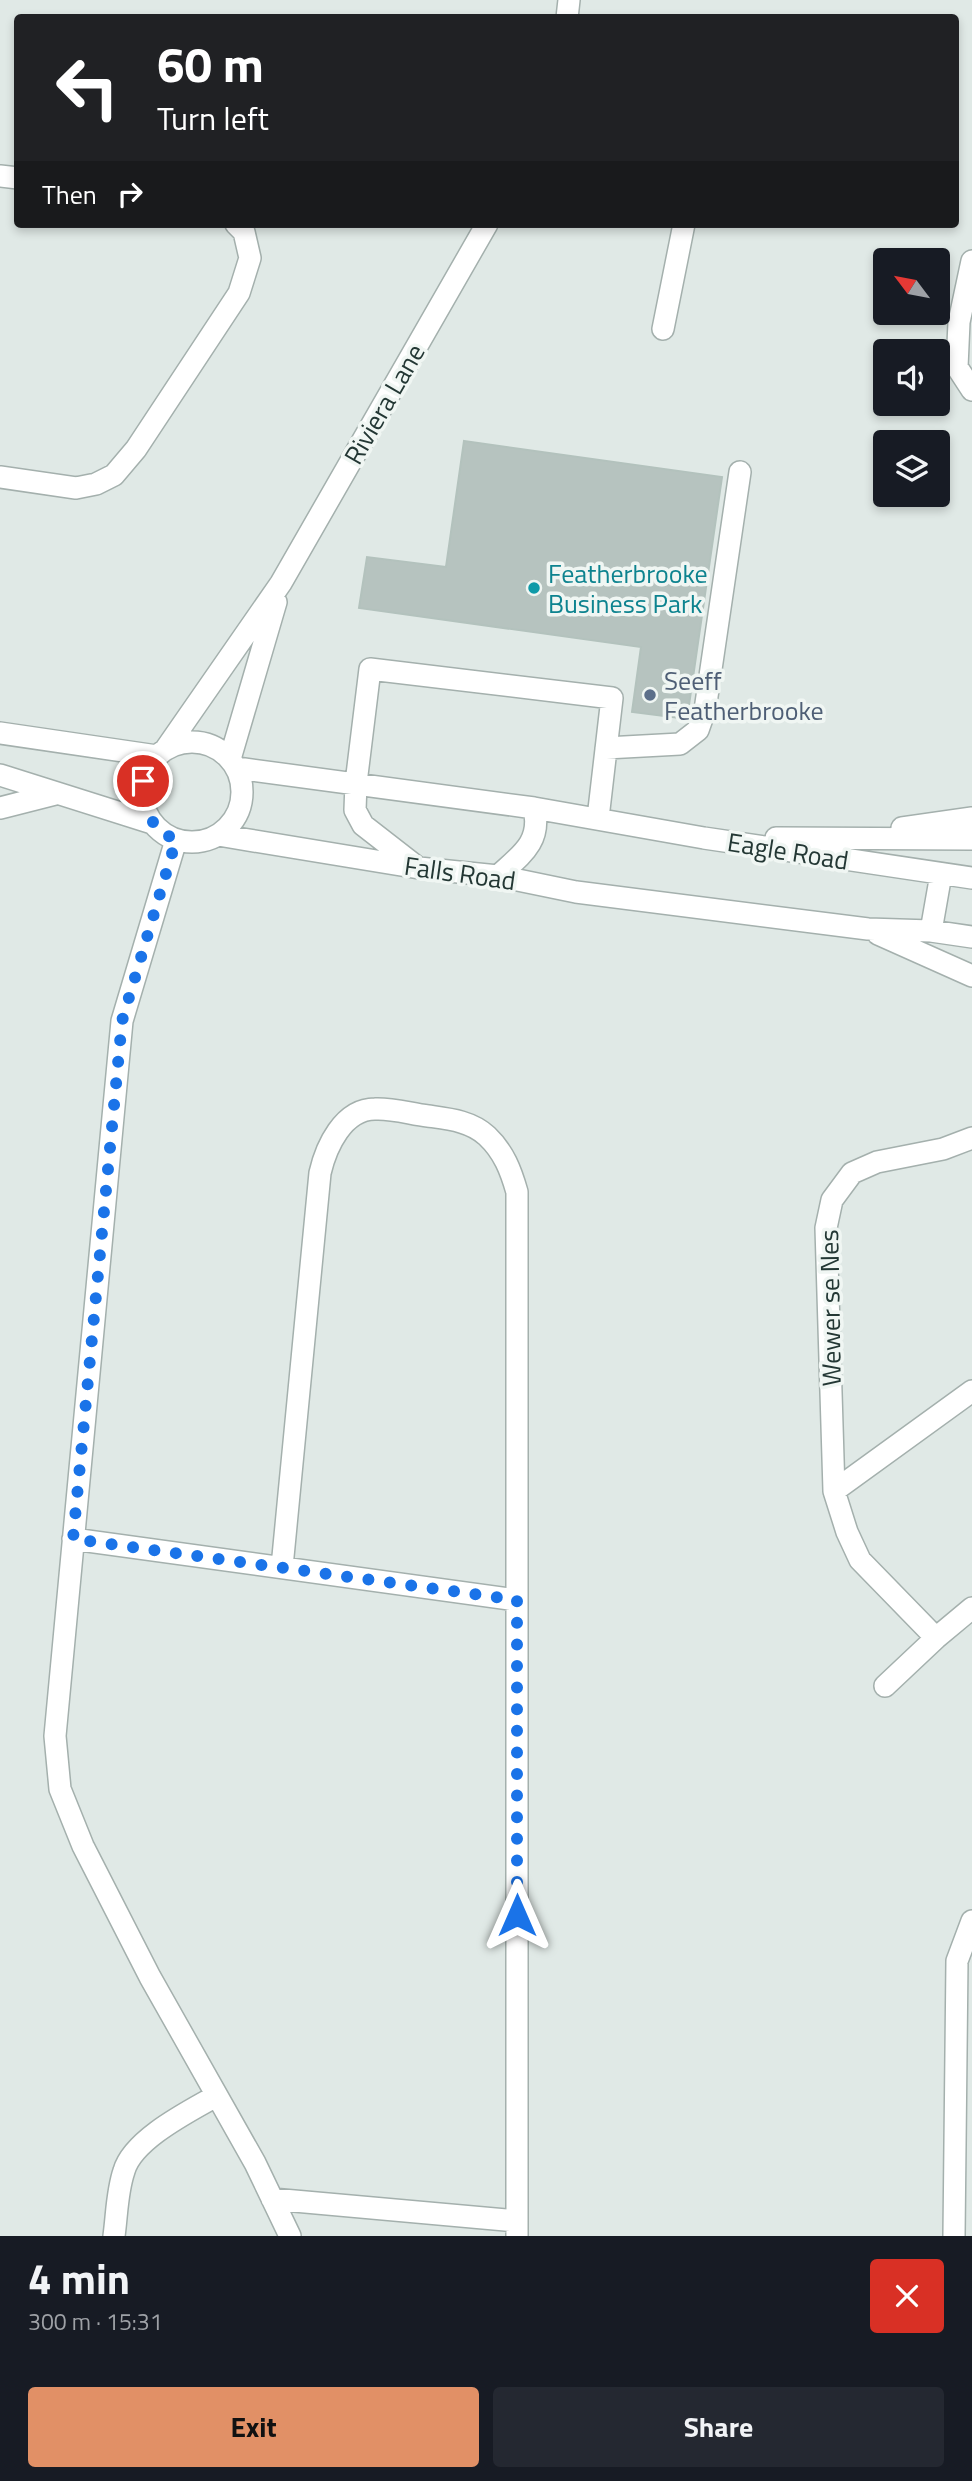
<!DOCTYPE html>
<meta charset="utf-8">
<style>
body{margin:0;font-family:"Titillium Web",sans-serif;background:#242831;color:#f1f3f6;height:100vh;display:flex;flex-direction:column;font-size:26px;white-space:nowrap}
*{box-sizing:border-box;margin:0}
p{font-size:23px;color:#9ea1a6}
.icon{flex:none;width:38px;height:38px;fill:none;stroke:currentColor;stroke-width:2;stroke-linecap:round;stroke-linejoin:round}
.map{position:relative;height:2236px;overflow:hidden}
.details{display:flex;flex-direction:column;background:#171b24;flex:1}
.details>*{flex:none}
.top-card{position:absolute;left:14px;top:14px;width:945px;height:214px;border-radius:7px;box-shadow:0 4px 10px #0003;background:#202124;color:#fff;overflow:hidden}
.needle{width:46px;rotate:302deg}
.buttons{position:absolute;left:873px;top:248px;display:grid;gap:14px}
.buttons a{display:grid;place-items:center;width:77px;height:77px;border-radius:7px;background:#171b24;box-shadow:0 4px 10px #0003;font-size:35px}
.pin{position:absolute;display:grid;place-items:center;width:60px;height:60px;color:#fff;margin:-30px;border:4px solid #fff;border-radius:50%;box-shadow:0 2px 7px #0007}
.me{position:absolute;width:77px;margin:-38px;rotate:0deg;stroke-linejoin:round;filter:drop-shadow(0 0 5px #0008)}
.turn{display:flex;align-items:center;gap:24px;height:147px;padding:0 28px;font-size:32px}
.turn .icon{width:91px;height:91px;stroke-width:2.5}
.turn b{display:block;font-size:49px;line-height:60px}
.then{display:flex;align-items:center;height:66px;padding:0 28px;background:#0003;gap:14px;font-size:26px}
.round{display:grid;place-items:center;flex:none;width:74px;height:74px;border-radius:7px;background:#242831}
.summary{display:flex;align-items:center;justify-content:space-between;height:119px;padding:0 28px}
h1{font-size:42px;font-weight:700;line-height:52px}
.button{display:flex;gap:14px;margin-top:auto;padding:14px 28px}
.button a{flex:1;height:80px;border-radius:7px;background:#e19066;color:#111;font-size:28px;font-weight:700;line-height:80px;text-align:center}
.button a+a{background:#242831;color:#f1f3f6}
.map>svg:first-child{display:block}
.building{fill:#b6c3bf;stroke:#b3c2bd;stroke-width:2}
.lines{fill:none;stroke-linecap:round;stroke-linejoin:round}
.minor-casing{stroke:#a4b0ad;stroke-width:24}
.minor{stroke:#fff;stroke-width:21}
.route{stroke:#1a73e8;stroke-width:12;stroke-dasharray:0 21.6}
.culture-dot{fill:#0f9aa8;stroke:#f0f6f3;stroke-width:2.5}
.service-dot{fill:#5c6f8a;stroke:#f0f6f3;stroke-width:2.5}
.labels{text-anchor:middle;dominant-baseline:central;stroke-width:7;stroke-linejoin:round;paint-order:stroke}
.street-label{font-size:26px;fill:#233734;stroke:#f0f6f3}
.culture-label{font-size:26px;fill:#0d838f;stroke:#f0f6f3;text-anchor:start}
.service-label{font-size:26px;fill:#4e5e75;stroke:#f0f6f3;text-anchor:start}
</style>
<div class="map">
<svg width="972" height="2236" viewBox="0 0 972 2236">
<rect width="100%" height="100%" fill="#e0e9e6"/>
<!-- building -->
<path class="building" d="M464 441 722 477 687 719 632 712 641 647 359 608 367 557 446 567Z"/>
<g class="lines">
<!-- minor casing -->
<g class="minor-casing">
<path id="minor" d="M567 18 569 0
M0 176 18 178
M972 261 959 322 957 367 972 390
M663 329 684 224
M0 477 76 488 96 484 114 475 136 449 239 293 250 258 244 232 236 224
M0 733 157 756
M142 792a50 50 0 1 1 100 0a50 50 0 1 1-100 0Z
M606 748 680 744 698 730 705 710 740 472
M165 750 281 583 487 224
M230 759 276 602
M237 768 534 808 704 838 972 878
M0 775 152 823
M0 808 55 794
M902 828 972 818
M218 835 419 868 498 876 576 892 868 929 931 931 972 937
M776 838 972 839
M176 840 122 1021 55 1736 60 1789 83 1846 150 1977 255 2163 290 2236
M417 867 363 825 355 810 356 783 370 669 612 698 598 818
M498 876C521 855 542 842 534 808
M931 931 941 874
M878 934 972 976
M834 1491 972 1391
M73 1539 517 1600
M282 1567 320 1173C326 1147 343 1109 375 1109 392 1108 411 1114 428 1116 449 1119 471 1121 487 1136 504 1152 511 1171 517 1192V2236
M936 1638 860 1560 847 1532 834 1491 826 1228 832 1200 852 1173 877 1162 943 1149 972 1138
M885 1686 936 1638 972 1608
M272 2199 517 2221
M114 2236C117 2214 117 2191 124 2171 133 2139 190 2111 216 2096
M954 2236 957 1961 972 1921"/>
</g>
<!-- minor -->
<use href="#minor" class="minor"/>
</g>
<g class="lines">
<!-- route -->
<path class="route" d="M143 781C141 809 151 828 176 840L122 1021 73 1539 517 1600V1915"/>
</g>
<!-- markers -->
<circle class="culture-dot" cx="534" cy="588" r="7"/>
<circle class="service-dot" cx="650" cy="695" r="7"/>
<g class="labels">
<!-- street labels -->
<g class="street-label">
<text transform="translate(384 404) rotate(-60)">Riviera Lane</text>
<text transform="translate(788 851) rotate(9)">Eagle Road</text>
<text transform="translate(460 873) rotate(8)">Falls Road</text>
<text transform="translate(830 1308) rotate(-91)">Wewer se Nes</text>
</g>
<!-- culture labels -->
<g class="culture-label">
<text x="548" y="573">Featherbrooke<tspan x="548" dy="30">Business Park</tspan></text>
</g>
<!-- service labels -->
<g class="service-label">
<text x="664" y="680">Seeff<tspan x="664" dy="30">Featherbrooke</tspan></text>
</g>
</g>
</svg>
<div class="buttons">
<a><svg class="needle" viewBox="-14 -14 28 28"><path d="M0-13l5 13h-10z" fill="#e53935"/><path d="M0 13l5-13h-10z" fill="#9ea1a6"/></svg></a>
<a><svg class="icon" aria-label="sound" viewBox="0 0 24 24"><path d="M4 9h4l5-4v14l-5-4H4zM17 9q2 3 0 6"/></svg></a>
<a><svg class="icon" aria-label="layers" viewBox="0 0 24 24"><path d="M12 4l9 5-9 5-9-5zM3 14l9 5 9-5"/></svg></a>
</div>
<div class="pin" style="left:143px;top:781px;background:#d93025"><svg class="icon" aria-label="arrive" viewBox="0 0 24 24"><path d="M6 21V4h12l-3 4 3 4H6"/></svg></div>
<svg class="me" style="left:517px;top:1915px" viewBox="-20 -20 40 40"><path d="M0-17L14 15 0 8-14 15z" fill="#1a73e8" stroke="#fff" stroke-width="4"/></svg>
<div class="top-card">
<div class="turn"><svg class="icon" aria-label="left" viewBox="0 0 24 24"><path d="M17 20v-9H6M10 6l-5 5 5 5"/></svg><div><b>60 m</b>Turn left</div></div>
<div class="then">Then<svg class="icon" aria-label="right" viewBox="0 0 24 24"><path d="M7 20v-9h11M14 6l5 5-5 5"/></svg></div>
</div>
</div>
<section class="details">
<div class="summary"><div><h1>4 min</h1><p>300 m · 15:31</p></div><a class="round" style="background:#d93025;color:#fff"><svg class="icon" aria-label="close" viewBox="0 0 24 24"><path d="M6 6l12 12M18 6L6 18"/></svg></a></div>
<div class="button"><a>Exit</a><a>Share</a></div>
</section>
